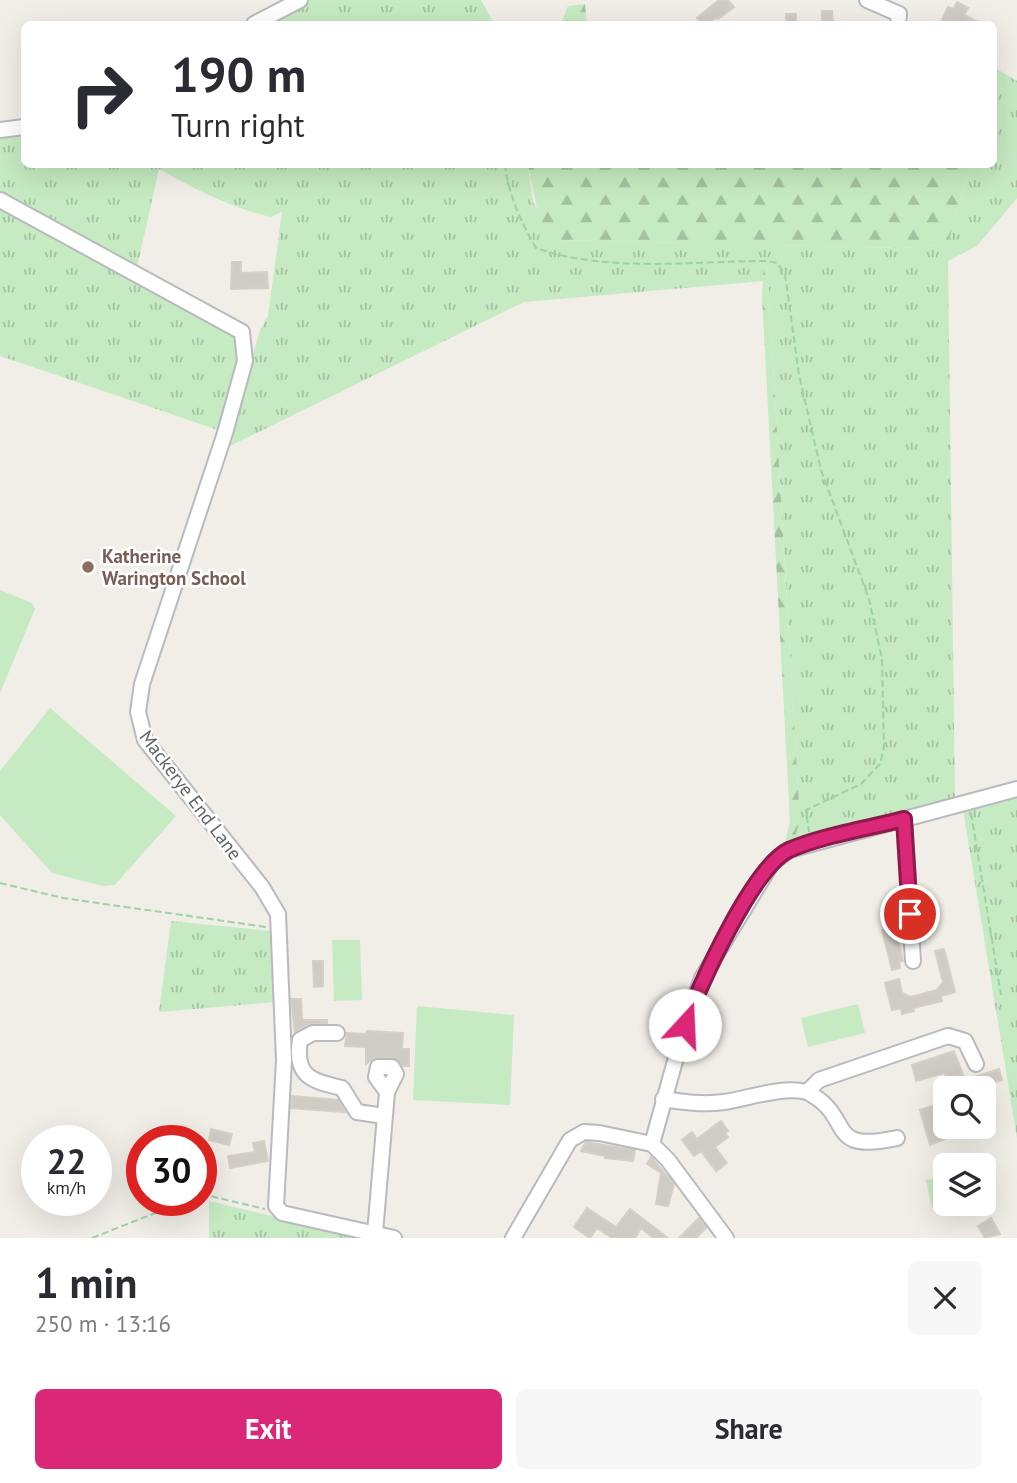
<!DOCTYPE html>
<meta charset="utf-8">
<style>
body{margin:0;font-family:"PT Sans",sans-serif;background:#f7f7f7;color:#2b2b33;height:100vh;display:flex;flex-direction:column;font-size:26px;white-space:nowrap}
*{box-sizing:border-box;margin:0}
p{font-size:23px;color:#7c7c81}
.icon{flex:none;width:38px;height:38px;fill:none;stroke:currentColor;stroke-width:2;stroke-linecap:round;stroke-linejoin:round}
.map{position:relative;height:1238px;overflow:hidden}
.side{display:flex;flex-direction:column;background:#fff;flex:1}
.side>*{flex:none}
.hud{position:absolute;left:21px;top:21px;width:976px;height:147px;border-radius:10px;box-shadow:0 7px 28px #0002;background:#fff;color:#2b2b33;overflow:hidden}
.controls{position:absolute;left:933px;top:1076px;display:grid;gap:14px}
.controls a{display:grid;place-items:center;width:63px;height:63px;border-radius:10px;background:#fff;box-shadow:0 7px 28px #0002;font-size:35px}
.speed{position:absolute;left:21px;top:1125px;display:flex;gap:14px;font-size:35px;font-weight:700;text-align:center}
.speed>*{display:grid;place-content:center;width:91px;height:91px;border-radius:50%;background:#fff;box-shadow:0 7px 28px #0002;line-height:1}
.speed small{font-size:18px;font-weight:400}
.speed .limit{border:10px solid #d22;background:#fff;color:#111}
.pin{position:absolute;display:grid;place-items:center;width:60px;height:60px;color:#fff;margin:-30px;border:4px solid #fff;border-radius:50%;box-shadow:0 2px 7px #0007}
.me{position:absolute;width:77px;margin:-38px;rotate:20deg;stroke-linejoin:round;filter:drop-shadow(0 0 5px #0008)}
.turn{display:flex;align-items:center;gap:24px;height:147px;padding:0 35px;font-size:32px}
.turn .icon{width:91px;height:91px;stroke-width:2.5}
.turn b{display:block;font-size:49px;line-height:60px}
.round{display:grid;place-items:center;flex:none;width:74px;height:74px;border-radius:10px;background:#f7f7f7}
.overview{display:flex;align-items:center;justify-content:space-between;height:119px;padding:0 35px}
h1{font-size:42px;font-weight:600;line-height:52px}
.cta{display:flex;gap:14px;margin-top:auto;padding:14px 35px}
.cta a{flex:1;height:80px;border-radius:10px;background:#db2777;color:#fff;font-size:28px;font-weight:600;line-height:80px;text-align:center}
.cta a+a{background:#f7f7f7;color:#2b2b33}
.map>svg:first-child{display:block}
.grass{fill:url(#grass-tufts)}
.forest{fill:url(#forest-firs)}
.garden{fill:#c6eac1}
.building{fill:#cfcbc5;stroke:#d7cfc4;stroke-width:2}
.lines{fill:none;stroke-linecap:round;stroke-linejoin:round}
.minor-casing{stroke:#b7babe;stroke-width:18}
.path{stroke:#9cd2a4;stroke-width:2;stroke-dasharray:7 3.5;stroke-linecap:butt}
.minor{stroke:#fff;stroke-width:14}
.route-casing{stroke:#8e194d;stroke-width:18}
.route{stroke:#db2777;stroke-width:12}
.education-dot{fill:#8d6e63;stroke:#fff;stroke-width:2.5}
.labels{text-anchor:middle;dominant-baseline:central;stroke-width:5;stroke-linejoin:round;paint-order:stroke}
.education-label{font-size:19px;font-weight:bold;fill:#785e54;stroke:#fff;text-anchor:start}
.street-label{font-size:19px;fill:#5e6468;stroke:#fff}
</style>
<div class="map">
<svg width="1017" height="1238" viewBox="0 0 1017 1238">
<defs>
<pattern id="grass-tufts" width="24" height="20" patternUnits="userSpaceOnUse" patternTransform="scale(1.75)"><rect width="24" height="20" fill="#c6eac1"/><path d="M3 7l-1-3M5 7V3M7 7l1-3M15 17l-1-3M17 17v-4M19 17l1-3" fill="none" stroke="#a4c1a1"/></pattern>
<pattern id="forest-firs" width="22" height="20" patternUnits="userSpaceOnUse" patternTransform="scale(1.75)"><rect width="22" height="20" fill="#c6eac1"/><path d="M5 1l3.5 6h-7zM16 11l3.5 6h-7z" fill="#a4c1a1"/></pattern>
</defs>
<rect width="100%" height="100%" fill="#f1eee7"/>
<!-- grass -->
<path class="grass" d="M310 0H481L494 24H265Z
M997 69 1017 81V198L977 246 948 261 955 801 793 844 799 824V803L767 264 764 261 765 281 524 302 226 448 260 330 268 316 282 212 270 217C230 207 196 190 159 169L136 272 0 195V135L24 131V164L528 165 533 202 557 240 901 248 948 244 970 165 994 164V79Z
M0 209 236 331 241 350 221 431 0 356Z
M1017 795V1138L963 810Z
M171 921 272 931 275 1002 159 1012Z
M209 1201 365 1238H209Z"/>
<!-- forest -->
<path class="forest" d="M585 4 587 24H561L568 6Z
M528 165V164L970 165 948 244 901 248 557 240 541 229Z
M764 261 767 264 799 803V824L793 844 785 841 790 822 762 296Z"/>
<!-- garden -->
<path class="garden" d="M1017 138V170L1001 157Z
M0 590 32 603 35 609 0 693Z
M50 708 176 816 115 885 103 886 52 873 0 815V771Z
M332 940H360L362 1000 334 1001Z
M858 1004 865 1033 808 1047 801 1018Z
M417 1006 514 1015 510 1105 413 1100Z
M945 1176V1204H951L932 1208 926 1180Z"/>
<!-- building -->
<path class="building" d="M719 0H728L734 7 718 19 717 17 707 24H702L697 18Z
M957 2 968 8 964 15 982 24H951L942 20 948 7 953 9Z
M822 11H832L833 24H822Z
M786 14H796V24H786Z
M232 262H241V273L267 272 268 288 231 289Z
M895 926 903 961 899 962 900 968 892 970 882 930Z
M944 949 955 992 941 996 942 1001 913 1008 914 1011 902 1014 901 1008 892 1010 885 983 899 979 902 993 911 997 937 990 943 982 935 951Z
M313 961H323V986L314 987Z
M291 999H301L302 1020H327V1023L309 1024 295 1032Z
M367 1031 403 1033 402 1049H409V1066H402L392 1057 374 1058 366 1064V1047L345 1046 347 1033 367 1034Z
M954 1051 965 1080 999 1069 1002 1080 976 1088H945L952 1084 944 1073 916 1081 912 1065Z
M292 1096 338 1100 345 1112 291 1108Z
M945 1102V1115L939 1117 945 1139 930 1145 920 1110Z
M721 1121 728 1131 725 1133 728 1137 715 1147 727 1163 716 1171 701 1151 694 1156 682 1140 692 1132 697 1139Z
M211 1129 232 1134 229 1145 209 1140Z
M264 1141 268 1161 230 1168 228 1156 255 1152 253 1143Z
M586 1142 635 1150 633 1161 605 1158V1156L581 1151Z
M651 1157 674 1184 668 1206 656 1204 661 1173 647 1164Z
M587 1208 616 1227 630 1209 668 1238H653L641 1228 635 1238H612L597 1228 590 1238 574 1227Z
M699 1218 706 1228 696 1238H679Z
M991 1218 1000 1234 985 1238 978 1226Z"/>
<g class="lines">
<!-- minor casing -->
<g class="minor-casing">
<path id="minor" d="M867 0 899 14 898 24
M254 24 300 0
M0 130 24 127
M0 200 242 332 245 361 225 433 142 684 138 712 145 740 262 887 278 914 284 1060 276 1206 282 1213 394 1238
M904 819 913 961
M337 1033H313L300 1040C294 1076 311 1081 342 1088L357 1112 384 1116
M807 1092C856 1117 823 1154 897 1138
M663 1099C683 1102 703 1105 724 1102 751 1098 780 1086 807 1092L819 1080 948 1036 965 1041 976 1064
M652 1144 685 1025 702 978 772 863 789 850 1017 789
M375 1233 387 1092 396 1074 392 1067H378L376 1077 387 1092
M513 1238 570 1140 584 1132 599 1133 652 1144 668 1160 726 1238"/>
</g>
<!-- path -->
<path class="path" d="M505 164C508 194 521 222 536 248 609 273 691 261 768 261L777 263 785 274 799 375 821 470 869 599 882 659 884 748 880 764 861 784 806 810 809 832
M971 813 1001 995
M0 883 63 898 266 927
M201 1197 210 1196 265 1209
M92 1238 188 1200"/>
<!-- minor -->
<use href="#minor" class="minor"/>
</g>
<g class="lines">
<!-- route casing -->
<g class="route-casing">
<path id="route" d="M685 1025C699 986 753 867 789 850 820 836 870 828 904 819L910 914"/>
</g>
<!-- route -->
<use href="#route" class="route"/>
</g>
<!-- markers -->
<circle class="education-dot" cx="88" cy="567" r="7"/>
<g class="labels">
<!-- education labels -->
<g class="education-label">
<text x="102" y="556">Katherine<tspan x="102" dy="22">Warington School</tspan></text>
</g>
<!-- street labels -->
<g class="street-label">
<text transform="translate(191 795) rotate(53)">Mackerye End Lane</text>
</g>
</g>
</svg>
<div class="controls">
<a><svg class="icon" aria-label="search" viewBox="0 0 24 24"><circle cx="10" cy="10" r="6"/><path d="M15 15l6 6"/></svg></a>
<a><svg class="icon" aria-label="layers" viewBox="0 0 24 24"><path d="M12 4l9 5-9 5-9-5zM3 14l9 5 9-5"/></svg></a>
</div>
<div class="speed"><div>22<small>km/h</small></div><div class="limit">30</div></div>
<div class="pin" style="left:910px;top:914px;background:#d93025"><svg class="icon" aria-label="arrive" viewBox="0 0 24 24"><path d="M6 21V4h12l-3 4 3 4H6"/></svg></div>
<svg class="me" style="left:685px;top:1025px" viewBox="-20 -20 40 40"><circle r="19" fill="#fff"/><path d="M0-13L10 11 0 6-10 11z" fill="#db2777"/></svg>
<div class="hud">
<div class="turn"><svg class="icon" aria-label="right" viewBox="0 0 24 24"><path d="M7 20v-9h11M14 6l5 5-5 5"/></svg><div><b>190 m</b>Turn right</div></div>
</div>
</div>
<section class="side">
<div class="overview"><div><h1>1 min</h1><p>250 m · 13:16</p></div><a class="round"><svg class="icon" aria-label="close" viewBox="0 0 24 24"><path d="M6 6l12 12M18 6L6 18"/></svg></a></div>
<div class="cta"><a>Exit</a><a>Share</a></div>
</section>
